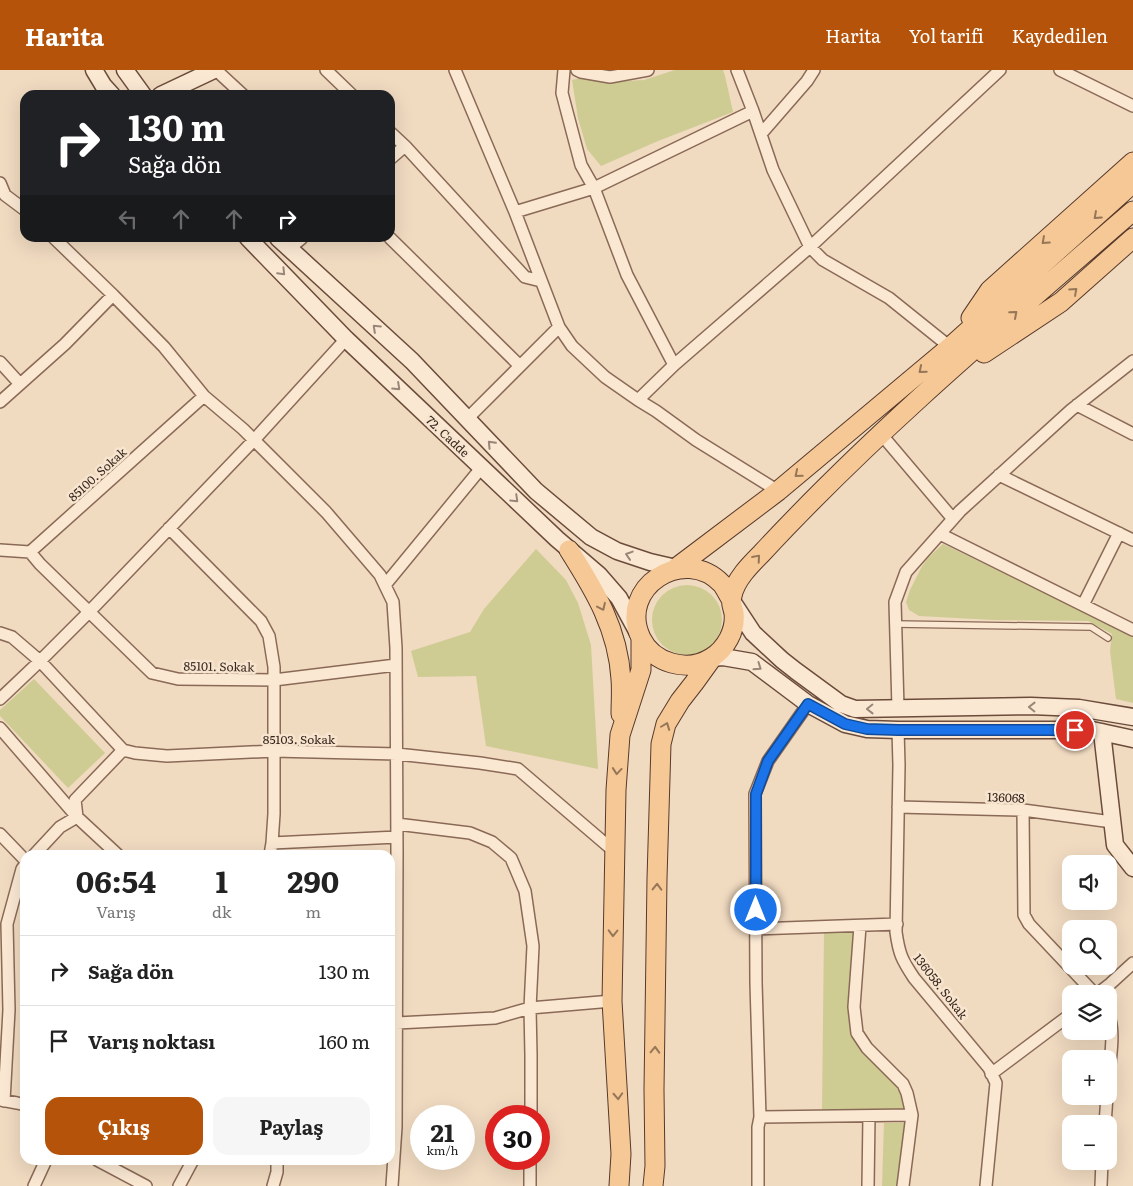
<!DOCTYPE html>
<html lang="tr">
<meta charset="utf-8">
<style>
body{margin:0;font-family:Literata,serif;background:#f6f6f6;color:#222;height:100vh;display:flex;flex-direction:column;font-size:19px;white-space:nowrap}
*{box-sizing:border-box;margin:0}
p{font-size:16px;color:#767676}
.icon{flex:none;width:28px;height:28px;fill:none;stroke:currentColor;stroke-width:2;stroke-linecap:round;stroke-linejoin:round}
.map{position:relative;flex:1;overflow:hidden}
.side{position:absolute;left:20px;top:780px;width:375px;height:315px;display:flex;flex-direction:column;background:#fff;border-radius:15px;box-shadow:0 5px 20px #0002}
.side>*{flex:none}
.guide{position:absolute;left:20px;top:20px;width:375px;height:152px;border-radius:15px;box-shadow:0 5px 20px #0002;background:#202124;color:#fff;overflow:hidden}
.controls{position:absolute;left:1062px;top:785px;display:grid;gap:10px}
.controls a{display:grid;place-items:center;width:55px;height:55px;border-radius:10px;background:#fff;box-shadow:0 5px 20px #0002;font-size:25px}
.speed{position:absolute;left:410px;top:1035px;display:flex;gap:10px;font-size:25px;font-weight:700;text-align:center}
.speed>*{display:grid;place-content:center;width:65px;height:65px;border-radius:50%;background:#fff;box-shadow:0 5px 20px #0002;line-height:1}
.speed small{font-size:12px;font-weight:400}
.speed .limit{border:8px solid #d22;background:#fff;color:#111}
.pin{position:absolute;display:grid;place-items:center;width:42px;height:42px;color:#fff;margin:-21px;border:2px solid #fff;border-radius:50%;box-shadow:0 1px 5px #0007}
.me{position:absolute;width:55px;margin:-28px;rotate:0deg;stroke-linejoin:round;filter:drop-shadow(0 0 4px #0008)}
.turn{display:flex;align-items:center;gap:18px;height:105px;padding:0 25px;font-size:22px}
.turn .icon{width:65px;height:65px;stroke-width:2.5}
.turn b{display:block;font-size:35px;line-height:42px}
.lanes{display:flex;align-items:center;height:48px;padding:0 25px;background:#0003;justify-content:center;gap:25px;direction:ltr}
.lanes .off{opacity:.35}
.eta{display:flex;justify-content:space-evenly;align-items:center;height:85px;text-align:center}
.eta b{font-size:30px;font-weight:700;line-height:35px}
.button{display:flex;gap:10px;margin-top:auto;padding:10px 25px}
.button a{flex:1;height:58px;border-radius:15px;background:#b45309;color:#fff;font-size:20px;font-weight:700;line-height:58px;text-align:center}
.button a+a{background:#f6f6f6;color:#222}
ul{padding:0;list-style:none}
li{display:flex;align-items:center;gap:15px;height:70px;padding:0 25px;border-top:1px solid #e0e0e0}
li div{flex:1}
li b{display:block;font-size:19px}
li em{font-style:normal}
header{display:flex;align-items:center;gap:30px;box-sizing:border-box;height:70px;padding:0 25px;background:#b45309;color:#fff}
header strong{font-size:24px}
nav{display:flex;gap:28px;margin-inline-start:auto;font-size:18px}
.map>svg:first-child{display:block}
.green{fill:#cecc93}
.lines{fill:none;stroke-linecap:round;stroke-linejoin:round}
.lane-casing{stroke:#8a6a57;stroke-width:8}
.street-casing{stroke:#8a6a57;stroke-width:14}
.secondary-casing{stroke:#6b4b3a;stroke-width:19}
.primary-casing{stroke:#57392b;stroke-width:21}
.lane{stroke:#fae8d3;stroke-width:5.5}
.street{stroke:#fae8d3;stroke-width:11}
.secondary{stroke:#fae8d3;stroke-width:16}
.primary{stroke:#f5c895;stroke-width:19}
.oneway{stroke:#967658}
.oneway2{stroke:#998678}
.route-casing{stroke:#114b97;stroke-width:12}
.route{stroke:#1a73e8;stroke-width:9}
.labels{text-anchor:middle;dominant-baseline:central;stroke-width:5;stroke-linejoin:round;paint-order:stroke}
.street-label{font-size:12px;fill:#38251c;stroke:#f7e5cf}
</style>
<header>
<strong>Harita</strong>
<nav><a>Harita</a><a>Yol tarifi</a><a>Kaydedilen</a></nav>
</header>
<div class="map">
<svg width="1133" height="1116" viewBox="0 0 1133 1116">
<rect width="100%" height="100%" fill="#f0dac0"/>
<!-- green -->
<path class="green" d="M675 0H723L725 6 733 42 658 71 601 96 587 79 578 48 572 10 581 8 606 12 644 10Z
M943 474 1133 565V633L1116 629 1110 581 1112 564 1088 551 994 550 919 546 909 540 906 532 910 520 921 498 928 488Z
M536 479 566 510 578 533 591 575 598 699 486 676 476 606 418 607 411 581 470 562 484 539Z
M652 550a35 35 0 1 1 70 0a35 35 0 1 1-70 0Z
M34 609 105 683 68 718 0 646V640Z
M855 860V967L898 1016 905 1040H822L824 861Z
M884 1053H907L902 1116H882Z"/>
<g class="lines">
<!-- lane casing -->
<g class="lane-casing">
<path id="lane" d="M896 554 1091 557 1108 568"/>
</g>
<!-- street casing -->
<g class="street-casing">
<path id="street" d="M216 0 243 25
M326 0 352 25
M455 0 515 142 559 257 572 276 605 307 638 330 656 341 696 370 778 421
M564 0 562 23 581 95 594 118 627 205 674 295
M577 0 581 2 610 7 648 0
M737 0 753 41 773 100 810 177 823 190 889 228 950 277
M1060 0 1133 36
M390 62 405 76 525 207 541 211
M761 64 807 11 814 0
M390 89 405 76
M0 113 5 125 25 140
M515 142 594 118 753 41
M54 168 113 225 164 277 204 326 243 359 326 442 380 505 393 532 396 578 397 782 396 1057 392 1116
M390 168 520 296
M290 178 302 168
M0 292 20 314
M638 330 674 295 810 177 1000 0
M0 332 65 274 113 225
M1077 335 1133 364
M467 349 559 257
M881 364 953 449
M999 405 1133 470
M169 458 261 551 269 566 274 597V744L272 773 270 785
M940 464 1133 560
M0 480 30 482 204 326
M30 482 40 494 152 603 178 609 274 610 396 595
M385 515 482 397
M1083 535 1119 463
M0 563 12 567 40 591 123 680 135 683 167 686 274 681 397 684 480 693 518 699 615 782
M0 629 40 591 89 542 254 370 346 269
M898 638 895 532 906 502 960 441 1071 340 1133 291
M0 658 77 747 60 757 34 785
M898 660 899 695 896 862C899 884 902 890 914 908L989 998 996 1013 986 1116
M898 737 1023 740 1112 752
M1023 740 1024 845 1029 854 1095 924
M397 754 470 763 492 772 511 788 525 821 533 876 530 938 531 985V1046
M0 764 25 790
M272 773 397 767
M118 785 77 747 75 730 123 680
M860 856 854 937 857 963 867 978 903 1014 907 1023 912 1045 903 1116
M756 859 897 854
M1097 924 1110 914 1133 893
M1109 946C1115 964 1110 987 1109 1006
M397 953 495 948 530 938 612 931
M991 1004 1071 944
M0 1030 17 1033 25 1035
M4 1031 9 940 7 854 22 799 25 795
M760 1047 912 1045
M1105 1054 1107 1026
M97 1090 146 1116
M34 1116 46 1090
M179 1116 193 1090
M273 1116 277 1102V1090
M530 1116V1089
M758 1116V1057L760 1047 756 913 755 724 768 691 808 634
M868 1116 869 1046
M1101 1116 1102 1091"/>
</g>
<!-- secondary casing -->
<g class="secondary-casing">
<path id="secondary" d="M94 0 103 15 112 25
M125 0 143 25
M161 25 214 0
M248 168 346 269 557 469 599 505 619 528 638 563
M278 168 412 291 536 421 591 467 617 481 650 492 676 498
M732 531 753 563 782 590 796 601 841 634 855 639 1031 636 1079 638 1133 647
M712 588 723 587 752 592 808 634 845 654 867 659 898 660H1092L1133 669
M1102 662 1115 775 1133 798"/>
</g>
<!-- primary casing -->
<g class="primary-casing">
<path id="primary" d="M971 248 990 220 1133 92
M984 283 1061 232 1133 168
M569 480C595 521 618 559 621 609 622 620 621 633 621 644
M676 498 778 421 950 277 1133 113
M731 529C728 524 725 518 722 514 684 474 617 518 641 568 653 593 687 603 711 588 726 579 736 560 734 543 733 538 730 532 732 526 735 510 750 495 761 484 876 360 1006 251 1133 141
M619 1116 621 1084 612 931 616 720 620 665 641 600V568
M653 1116 655 1096 654 1020 657 809 661 674 666 654 680 631 694 613 712 588"/>
</g>
<!-- lane -->
<use href="#lane" class="lane"/>
<!-- street -->
<use href="#street" class="street"/>
<!-- secondary -->
<use href="#secondary" class="secondary"/>
<!-- primary -->
<use href="#primary" class="primary"/>
</g>
<!-- one-way arrows -->
<defs><path id="oneway-chevron" d="M-2-3.5L2.5 0L-2 3.5" fill="none" stroke-width="1.6" stroke-linecap="round" stroke-linejoin="round" transform="scale(1.25)"/></defs>
<g class="oneway">
<use href="#oneway-chevron" transform="translate(1097 146) rotate(138)"/>
<use href="#oneway-chevron" transform="translate(1045 171) rotate(138)"/>
<use href="#oneway-chevron" transform="translate(1074 221) rotate(-42)"/>
<use href="#oneway-chevron" transform="translate(1014 244) rotate(-41)"/>
<use href="#oneway-chevron" transform="translate(922 300) rotate(140)"/>
<use href="#oneway-chevron" transform="translate(798 404) rotate(140)"/>
<use href="#oneway-chevron" transform="translate(757 488) rotate(-49)"/>
<use href="#oneway-chevron" transform="translate(602 537) rotate(65)"/>
<use href="#oneway-chevron" transform="translate(666 656) rotate(-69)"/>
<use href="#oneway-chevron" transform="translate(617 701) rotate(95)"/>
<use href="#oneway-chevron" transform="translate(657 817) rotate(-89)"/>
<use href="#oneway-chevron" transform="translate(613 863) rotate(91)"/>
<use href="#oneway-chevron" transform="translate(655 980) rotate(-88)"/>
<use href="#oneway-chevron" transform="translate(618 1026) rotate(87)"/>
</g>
<g class="oneway2">
<use href="#oneway-chevron" transform="translate(282 202) rotate(46)"/>
<use href="#oneway-chevron" transform="translate(376 258) rotate(-137)"/>
<use href="#oneway-chevron" transform="translate(397 317) rotate(43)"/>
<use href="#oneway-chevron" transform="translate(491 374) rotate(-134)"/>
<use href="#oneway-chevron" transform="translate(515 429) rotate(44)"/>
<use href="#oneway-chevron" transform="translate(629 485) rotate(-162)"/>
<use href="#oneway-chevron" transform="translate(758 597) rotate(35)"/>
<use href="#oneway-chevron" transform="translate(1032 637) rotate(-179)"/>
<use href="#oneway-chevron" transform="translate(870 639) rotate(179)"/>
</g>
<g class="lines">
<!-- route casing -->
<g class="route-casing">
<path id="route" d="M756 840V724L768 691 808 634 845 654 867 659 898 660H1075"/>
</g>
<!-- route -->
<use href="#route" class="route"/>
</g>
<g class="labels">
<!-- street labels -->
<g class="street-label">
<text transform="translate(448 366) rotate(43)">72. Cadde</text>
<text transform="translate(97 404) rotate(-42)">85100. Sokak</text>
<text transform="translate(219 596) rotate(1)">85101. Sokak</text>
<text x="299" y="669">85103. Sokak</text>
<text transform="translate(1006 727) rotate(2)">136068</text>
<text transform="translate(941 916) rotate(52)">136058. Sokak</text>
</g>
</g>
</svg>
<div class="controls">
<a><svg class="icon" aria-label="sound" viewBox="0 0 24 24"><path d="M4 9h4l5-4v14l-5-4H4zM17 9q2 3 0 6"/></svg></a>
<a><svg class="icon" aria-label="search" viewBox="0 0 24 24"><circle cx="10" cy="10" r="6"/><path d="M15 15l6 6"/></svg></a>
<a><svg class="icon" aria-label="layers" viewBox="0 0 24 24"><path d="M12 4l9 5-9 5-9-5zM3 14l9 5 9-5"/></svg></a>
<a>+</a>
<a>−</a>
</div>
<div class="speed"><div>21<small>km/h</small></div><div class="limit">30</div></div>
<div class="pin" style="left:1075px;top:660px;background:#d93025"><svg class="icon" aria-label="arrive" viewBox="0 0 24 24"><path d="M6 21V4h12l-3 4 3 4H6"/></svg></div>
<svg class="me" style="left:756px;top:840px" viewBox="-20 -20 40 40"><circle r="17" fill="#1a73e8" stroke="#fff" stroke-width="3"/><path d="M0-11L8 9 0 5-8 9z" fill="#fff"/></svg>
<div class="guide">
<div class="turn"><svg class="icon" aria-label="right" viewBox="0 0 24 24"><path d="M7 20v-9h11M14 6l5 5-5 5"/></svg><div><b>130 m</b>Sağa dön</div></div>
<div class="lanes"><svg class="icon off" aria-label="left" viewBox="0 0 24 24"><path d="M17 20v-9H6M10 6l-5 5 5 5"/></svg><svg class="icon off" aria-label="ahead" viewBox="0 0 24 24"><path d="M12 20V5M6 11l6-6 6 6"/></svg><svg class="icon off" aria-label="ahead" viewBox="0 0 24 24"><path d="M12 20V5M6 11l6-6 6 6"/></svg><svg class="icon" aria-label="right" viewBox="0 0 24 24"><path d="M7 20v-9h11M14 6l5 5-5 5"/></svg></div>
</div>
<section class="side">
<div class="eta">
<div><b>06:54</b><p>Varış</p></div>
<div><b>1</b><p>dk</p></div>
<div><b>290</b><p>m</p></div>
</div>
<ul>
<li><svg class="icon" aria-label="right" viewBox="0 0 24 24"><path d="M7 20v-9h11M14 6l5 5-5 5"/></svg><div><b>Sağa dön</b></div><em>130 m</em></li>
<li><svg class="icon" aria-label="arrive" viewBox="0 0 24 24"><path d="M6 21V4h12l-3 4 3 4H6"/></svg><div><b>Varış noktası</b></div><em>160 m</em></li>
</ul>
<div class="button"><a>Çıkış</a><a>Paylaş</a></div>
</section>
</div>
